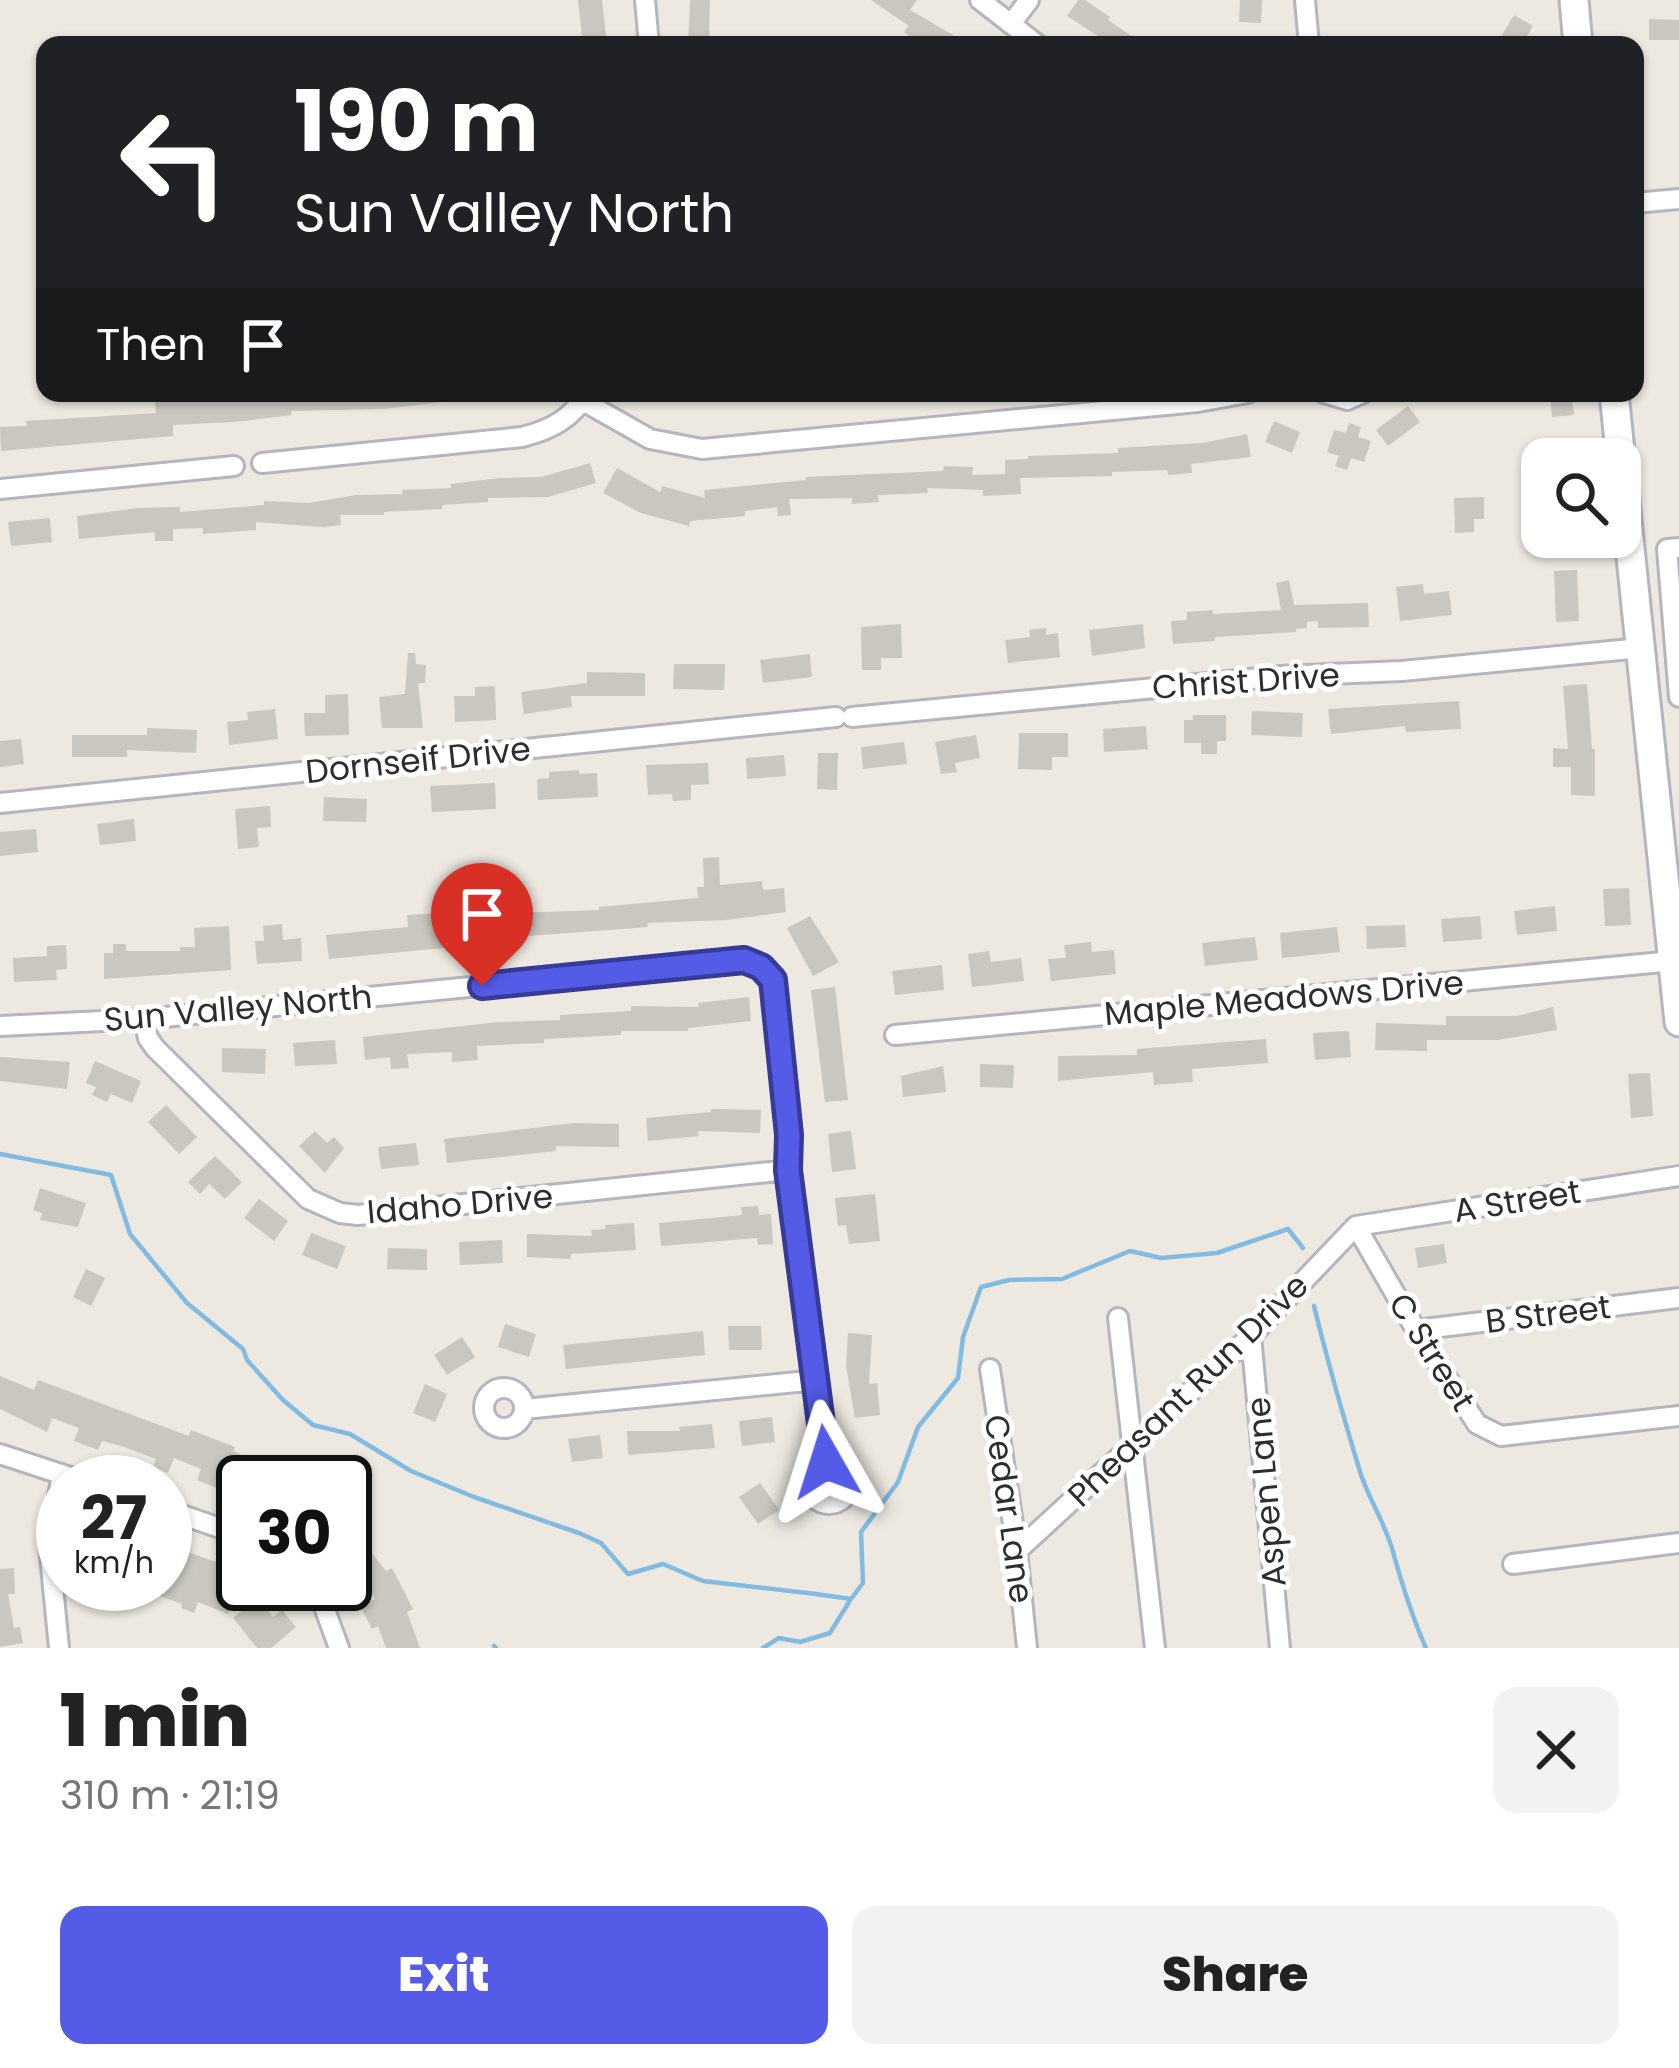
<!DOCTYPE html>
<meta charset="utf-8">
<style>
body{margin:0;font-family:Poppins,sans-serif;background:#f2f2f2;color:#222;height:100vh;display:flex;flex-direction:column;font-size:45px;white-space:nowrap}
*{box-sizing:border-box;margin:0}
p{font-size:39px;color:#767676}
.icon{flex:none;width:66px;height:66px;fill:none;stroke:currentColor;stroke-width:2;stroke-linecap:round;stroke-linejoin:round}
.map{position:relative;height:1648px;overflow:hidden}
.panel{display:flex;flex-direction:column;background:#fff;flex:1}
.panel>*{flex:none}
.top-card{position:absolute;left:36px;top:36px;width:1608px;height:366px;border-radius:24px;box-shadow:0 3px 9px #0004;background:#202124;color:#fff;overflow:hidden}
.controls{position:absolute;left:1521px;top:438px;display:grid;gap:24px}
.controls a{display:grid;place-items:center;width:120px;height:120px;border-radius:24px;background:#fff;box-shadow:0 3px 9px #0004;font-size:60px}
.speed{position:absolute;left:36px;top:1455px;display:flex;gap:24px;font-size:60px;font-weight:700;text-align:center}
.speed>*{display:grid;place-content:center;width:156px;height:156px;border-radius:50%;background:#fff;box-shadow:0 3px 9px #0004;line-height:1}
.speed small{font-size:30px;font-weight:400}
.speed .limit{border:6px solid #111;border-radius:18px;background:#fff;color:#111}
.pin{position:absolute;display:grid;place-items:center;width:102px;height:102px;color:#fff;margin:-123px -51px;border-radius:50% 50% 50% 0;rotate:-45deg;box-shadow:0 0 12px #0007}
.pin .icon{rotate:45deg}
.me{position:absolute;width:132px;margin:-66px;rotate:354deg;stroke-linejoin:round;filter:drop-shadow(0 0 9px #0008)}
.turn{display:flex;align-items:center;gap:42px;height:252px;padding:0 60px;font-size:54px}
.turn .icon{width:156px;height:156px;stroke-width:2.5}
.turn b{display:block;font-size:84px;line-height:102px}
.then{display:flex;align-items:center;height:114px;padding:0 60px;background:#0003;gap:24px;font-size:45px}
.round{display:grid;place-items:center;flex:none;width:126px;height:126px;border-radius:24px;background:#f2f2f2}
.headline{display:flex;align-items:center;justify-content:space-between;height:204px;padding:0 60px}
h1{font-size:72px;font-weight:800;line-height:90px}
.cta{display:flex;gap:24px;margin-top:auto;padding:24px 60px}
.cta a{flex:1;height:138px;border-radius:24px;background:#545be7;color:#fff;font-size:48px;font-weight:800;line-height:138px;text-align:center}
.cta a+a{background:#f2f2f2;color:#222}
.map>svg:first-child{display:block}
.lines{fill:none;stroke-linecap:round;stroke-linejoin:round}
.stream{stroke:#81bbe2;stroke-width:4.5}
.building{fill:#c9c7bf}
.street-casing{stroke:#b5b5bf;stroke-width:24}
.secondary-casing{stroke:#b5b5bf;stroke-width:33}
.street{stroke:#fff;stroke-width:18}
.secondary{stroke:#fff;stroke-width:27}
.route-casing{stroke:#373b96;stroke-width:30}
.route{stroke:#545be7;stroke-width:21}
.labels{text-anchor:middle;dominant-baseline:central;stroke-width:10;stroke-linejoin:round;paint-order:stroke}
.street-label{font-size:33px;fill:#2d2d2d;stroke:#fff}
</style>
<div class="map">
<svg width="1679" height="1648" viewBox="0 0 1679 1648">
<rect width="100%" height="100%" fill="#ede9e1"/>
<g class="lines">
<!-- stream -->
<path class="stream" d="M0 1154 111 1175 130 1234 187 1303 243 1349 247 1360 283 1400 313 1425 350 1434 411 1471 474 1497 579 1533 601 1543 628 1574 663 1564 703 1581 816 1594 851 1599 863 1583 861 1532 898 1482 918 1427 958 1378 963 1337 981 1287 1009 1280 1062 1279 1130 1251 1161 1258 1217 1253 1288 1229 1303 1248
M1314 1306C1328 1363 1344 1419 1361 1475 1370 1501 1386 1525 1393 1552 1402 1584 1412 1617 1426 1648
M494 1646 496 1648
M763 1648 779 1638 800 1642 830 1633 849 1602"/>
</g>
<!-- building -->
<path class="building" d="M578 0H602L607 45H583Z
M690 0H710L709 45H688Z
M871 0H917L910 10 970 45H922L904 32 909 26Z
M1078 0H1085L1110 17 1108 20 1145 45H1112L1067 16Z
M1240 0H1262L1261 23 1239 22Z
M1514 15 1533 26 1522 45H1496Z
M1649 19 1679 20V40H1649Z
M261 393H442L443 402 383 409 291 411 292 415 235 422 173 425V436L1 451 0 427 27 426 26 421 156 413 155 399 234 400 262 397Z
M1550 393H1571L1574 415 1552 417Z
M1408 406 1420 422 1388 446 1376 430Z
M1274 421 1300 432 1292 453 1265 442Z
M1349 423 1361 427 1358 437 1371 441 1364 462 1351 458 1347 470 1335 466 1339 456 1327 452 1334 430 1346 433Z
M1247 434 1251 457 1191 464 1192 473 1168 475 1167 470 1112 472V476L1020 478 1021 494 983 496V490L927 488 928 493 878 495 879 502 852 504V498L789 499 791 515 778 516 777 507 745 511V516L690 521 689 526 641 513 603 493 617 468 660 492 662 486 705 498 704 490 806 480V477L943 471 944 466 973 467 972 475 1005 474V460L1028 459V456L1118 453V448L1202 443Z
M590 463 596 483 548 497 488 498V502L442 505V509L384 512V515H340L341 525 323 527 256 522V530L203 534V528L173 529V541H155V532L79 539 77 516 138 508 180 507V512L264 505V501L309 503 356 495 403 494 402 490 451 488V484L499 478 541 477Z
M1484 497V519H1474V532L1455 533 1454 498Z
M50 518 52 542 11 546 8 522Z
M1577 570 1579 621 1556 622 1554 571Z
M1289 580 1294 605 1368 603 1369 627 1318 628V621L1307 622V628L1296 629V632L1215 637V641L1173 644 1171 621 1187 620V612L1213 610V614L1281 610 1276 583Z
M1423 584 1424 594 1449 591 1452 615 1400 621 1396 587Z
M901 624 902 658H881V670H862L861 627Z
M1143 624 1145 648 1092 656 1089 630Z
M1046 628V635L1058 633 1060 657 1008 663 1005 640 1030 637 1029 630Z
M408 653H415L416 664 426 665 425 683H418L423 728H382L379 697 405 694Z
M810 654 812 677 763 683 760 660Z
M674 664H725L724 690 673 689Z
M587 672 645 673V696H571L572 707 524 714 521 692 587 683Z
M1587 684 1592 749H1595V796L1571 795V767H1553V748L1568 749 1563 686Z
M495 686 496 720 455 722 454 696H475V687Z
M348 694 349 735 305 736 304 713H325V695Z
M1459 701 1461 729 1406 732 1405 726 1331 734 1328 709Z
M275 709 278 739 229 745 227 722 248 720 247 712Z
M1252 711 1303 713 1302 737 1251 735Z
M1193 715H1226V741H1217V754H1201V743H1184V720H1193Z
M1146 726 1148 749 1104 752 1103 729Z
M147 728 197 730 196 753 127 750V757H72V735H147Z
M1019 733H1068V757H1052V770L1018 769Z
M976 735 980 758 955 763 957 772 941 774 935 742Z
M21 739 24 764 0 767V741Z
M904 742 907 764 863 769 861 747Z
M818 753H838L837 790 817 789Z
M784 755 786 776 747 779 746 758Z
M708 763 709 784 691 785V800L673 801 672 794 648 795 646 765Z
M579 770V774L597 773 598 797 538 800 537 779 549 778V772Z
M495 783 496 809 432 812 430 786Z
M324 797 367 799 366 822 323 821Z
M270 806 271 827 257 828 259 847 238 849 235 809Z
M134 819 136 841 100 845 97 824Z
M36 829 38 852 0 856V832Z
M719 857 720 885 762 881 763 890 784 888 786 912 726 920 647 923 648 927 516 937 443 948 329 959 326 935 408 927 407 915 441 913 442 923 490 918 489 908 513 906V913L599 910V907L698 898 697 887H704L703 858Z
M1629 888 1631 925 1605 926 1603 889Z
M1555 906 1557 931 1517 935 1514 911Z
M810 916 839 962 813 976 787 928Z
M1480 916 1482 939 1443 942 1441 919Z
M282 924 283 940 301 938 302 961 257 964 255 941H264L263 926Z
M1405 925 1406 947 1367 949 1366 926Z
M229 926 231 970 104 979V953H113V944H126V951H180V947H195L194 928Z
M1337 927 1340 952 1282 958 1280 933Z
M1255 937 1258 960 1205 966 1202 943Z
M1091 942 1092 952 1114 950 1116 974 1051 981 1048 959 1066 958 1064 945Z
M66 945 67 969 56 970 57 980 14 982 13 958 47 956V946Z
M989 951 991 962 1021 958 1024 981 972 987 968 954Z
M942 965 944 990 895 995 892 971Z
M835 987 848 1100 825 1102 811 990Z
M749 997 751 1021 688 1028V1031H621V1035L544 1039V1043L477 1046 478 1060 452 1062V1052L407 1054 409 1068 391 1069 390 1057 365 1060 363 1037 499 1022 560 1020V1015L631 1011V1006L699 1007 698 1003Z
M1553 1007 1557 1030 1498 1040H1427V1051L1375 1050 1376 1023 1446 1025V1016H1517Z
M1349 1031 1351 1057 1315 1060 1313 1033Z
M1266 1039 1268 1063 1192 1069 1193 1082 1154 1085 1153 1072 1058 1081V1056L1137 1055V1049Z
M335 1040 337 1064 295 1066 293 1043Z
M222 1048 266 1049 265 1074 222 1072Z
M0 1057 70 1062 67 1089 0 1081Z
M95 1061 141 1081 132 1103 111 1094 107 1102 92 1095 96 1087 86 1083Z
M980 1064 1014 1065 1013 1088 980 1087Z
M943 1066 946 1092 903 1097 901 1076Z
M1650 1073 1653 1116 1631 1118 1628 1074Z
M166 1105 197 1137 179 1154 148 1122Z
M711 1109 761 1110 760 1133 698 1131 699 1136 648 1141 646 1118 711 1112Z
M574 1123 619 1124V1147L556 1146V1151L447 1163 444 1139Z
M315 1131 327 1143 334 1137 344 1148 325 1173 299 1146Z
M851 1131 856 1169 832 1172 828 1134Z
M416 1143 419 1165 381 1169 378 1147Z
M215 1156 242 1182 225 1199 209 1184 200 1194 188 1182Z
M40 1188 86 1203 78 1227 40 1220 42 1213 33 1210Z
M875 1194 880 1241 849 1244 846 1225 838 1226 835 1198Z
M259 1199 288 1221 274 1241 244 1218Z
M758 1206 759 1215 771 1214 773 1244 758 1245 757 1238 661 1246 659 1223 742 1215 741 1207Z
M634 1223 636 1250 571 1254V1259L527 1257V1234L592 1236 591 1230 606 1229 605 1225Z
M311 1233 346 1246 337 1269 302 1255Z
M502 1240 503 1263 460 1265 459 1242Z
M1444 1244 1447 1263 1418 1268 1415 1248Z
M388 1248 427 1249V1270L387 1269Z
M86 1269 105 1278 91 1306 73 1297Z
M505 1324 536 1334 529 1357 498 1347Z
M728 1326H761L762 1350H729Z
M703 1331 705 1355 566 1369 563 1345Z
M848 1333 872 1335 869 1384 877 1383 880 1415 855 1418 846 1366Z
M462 1337 475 1357 447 1375 434 1355Z
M0 1376 34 1390 38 1380 189 1436 191 1430 235 1447 233 1451 301 1482H243V1490L222 1481 219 1489 197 1480 201 1469 174 1458 168 1473 153 1467 156 1459 121 1446 102 1441 98 1450 74 1441 79 1428 52 1418 47 1432 0 1409Z
M425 1384 447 1394 435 1422 413 1413Z
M772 1417 775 1442 742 1446 739 1421Z
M712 1424 715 1448 628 1455 627 1431H680L679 1427Z
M600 1435 603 1458 572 1462 568 1439Z
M760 1483 779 1510 758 1524 739 1497Z
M345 1519 386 1571 392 1568 413 1609 407 1612 420 1648H386L378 1626 372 1629 360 1606 375 1599 358 1566 345 1576Z
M168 1545 222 1564 218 1574 240 1582 228 1614 198 1602 194 1613 181 1608 182 1604 157 1595 161 1584H165Z
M14 1568 15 1594H8L14 1628 20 1627 23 1643 0 1647V1569Z
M258 1598 273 1617 282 1610 296 1627 271 1648H257L233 1618Z"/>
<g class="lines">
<!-- street casing -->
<g class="street-casing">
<path id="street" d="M645 0 649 45
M980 0 1038 45
M1305 0 1309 45
M1011 24 1029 0
M1635 203 1679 199
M1324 393 1347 400 1363 393
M583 401 650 439 702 449 1198 402 1248 393
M262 463 522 437C550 430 572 419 587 393
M0 489 234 466
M1679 548 1667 549 1679 697
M852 717 1281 676 1402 671 1641 648
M0 803 836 717
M144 1019 148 1038 155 1048 308 1199 340 1213 358 1215 788 1170
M0 1026 144 1019 744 960C764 968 772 975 777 996L789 1135 788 1170 826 1462
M895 1035 1673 961
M1356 1226 1416 1330 1477 1424 1501 1436 1679 1416
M1356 1226 1679 1176
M1118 1318 1155 1648
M1416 1330 1679 1298
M1251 1336 1280 1648
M990 1369 1017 1551 1027 1648
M484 1408a20 20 0 1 1 40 0a20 20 0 1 1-40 0Z
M524 1409 817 1380
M0 1454 85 1482
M808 1483a21 21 0 1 1 42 0a21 21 0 1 1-42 0Z
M165 1509 243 1536
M1017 1551 1251 1336 1356 1226
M1513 1564 1679 1543
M308 1584 323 1604 339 1648
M59 1648 49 1546 62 1474"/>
</g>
<!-- secondary casing -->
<g class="secondary-casing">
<path id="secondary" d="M1574 0 1578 45
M1614 393 1679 1022"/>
</g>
<!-- street -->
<use href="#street" class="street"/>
<!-- secondary -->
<use href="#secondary" class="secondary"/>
</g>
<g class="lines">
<!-- route casing -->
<g class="route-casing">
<path id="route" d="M482 986 744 960 761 967 773 980 789 1135 788 1170 826 1462"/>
</g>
<!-- route -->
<use href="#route" class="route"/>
</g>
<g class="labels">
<!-- street labels -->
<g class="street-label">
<text transform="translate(1246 681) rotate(-4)">Christ Drive</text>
<text transform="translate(418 760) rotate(-6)">Dornseif Drive</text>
<text transform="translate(1284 998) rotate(-5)">Maple Meadows Drive</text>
<text transform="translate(238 1008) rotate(-5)">Sun Valley North</text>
<text transform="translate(1517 1201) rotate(-9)">A Street</text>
<text transform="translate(460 1204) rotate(-5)">Idaho Drive</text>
<text transform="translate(1548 1314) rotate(-7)">B Street</text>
<text transform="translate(1432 1352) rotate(58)">C Street</text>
<text transform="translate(1188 1390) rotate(-44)">Pheasant Run Drive</text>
<text transform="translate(1266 1492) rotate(-95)">Aspen Lane</text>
<text transform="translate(1009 1509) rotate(82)">Cedar Lane</text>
</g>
</g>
</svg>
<div class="controls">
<a><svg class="icon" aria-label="search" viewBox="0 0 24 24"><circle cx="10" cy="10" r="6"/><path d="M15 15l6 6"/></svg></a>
</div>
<div class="speed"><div>27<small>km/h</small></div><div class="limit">30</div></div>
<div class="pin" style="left:482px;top:986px;background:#d93025"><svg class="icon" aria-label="arrive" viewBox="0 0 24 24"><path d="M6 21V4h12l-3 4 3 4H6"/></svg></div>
<svg class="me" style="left:826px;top:1462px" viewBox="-20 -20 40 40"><path d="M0-17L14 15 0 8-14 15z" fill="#545be7" stroke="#fff" stroke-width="4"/></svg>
<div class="top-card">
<div class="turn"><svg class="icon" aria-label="left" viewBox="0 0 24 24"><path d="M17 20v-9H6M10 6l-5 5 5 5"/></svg><div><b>190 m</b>Sun Valley North</div></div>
<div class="then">Then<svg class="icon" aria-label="arrive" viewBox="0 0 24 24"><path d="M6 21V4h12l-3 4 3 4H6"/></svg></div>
</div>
</div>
<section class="panel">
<div class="headline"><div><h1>1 min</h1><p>310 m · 21:19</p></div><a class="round"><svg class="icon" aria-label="close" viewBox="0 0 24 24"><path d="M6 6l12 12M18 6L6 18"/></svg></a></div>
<div class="cta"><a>Exit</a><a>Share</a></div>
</section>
